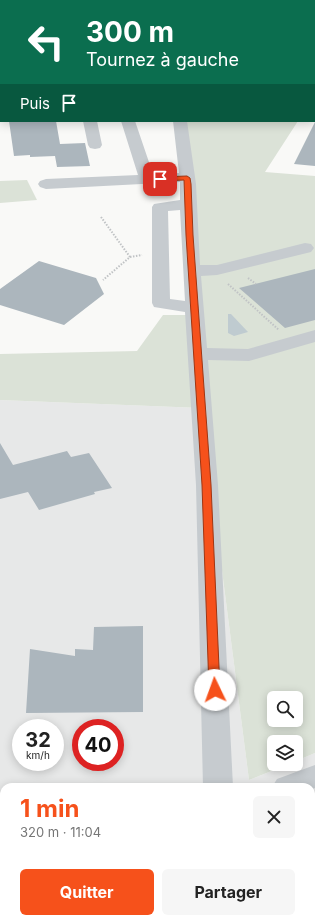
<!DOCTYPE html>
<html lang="fr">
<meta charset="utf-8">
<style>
body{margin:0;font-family:Inter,sans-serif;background:#f6f6f6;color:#222;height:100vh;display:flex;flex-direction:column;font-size:15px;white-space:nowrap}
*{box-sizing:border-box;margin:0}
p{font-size:13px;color:#767676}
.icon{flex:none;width:22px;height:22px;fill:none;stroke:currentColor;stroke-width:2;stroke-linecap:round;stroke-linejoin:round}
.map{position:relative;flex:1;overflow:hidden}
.side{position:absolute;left:0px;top:783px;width:315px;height:140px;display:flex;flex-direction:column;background:#fff;border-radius:12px 12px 0 0;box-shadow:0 2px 10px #0003}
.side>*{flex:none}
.top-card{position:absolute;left:0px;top:0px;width:315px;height:122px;box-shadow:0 2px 10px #0003;background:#0b6e4f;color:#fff;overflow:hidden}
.buttons{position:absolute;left:267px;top:691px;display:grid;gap:8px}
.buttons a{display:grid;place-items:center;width:36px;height:36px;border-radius:6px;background:#fff;box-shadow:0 2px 10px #0003;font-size:20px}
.speed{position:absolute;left:12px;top:719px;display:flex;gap:8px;font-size:20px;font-weight:700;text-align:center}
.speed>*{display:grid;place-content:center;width:52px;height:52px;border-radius:50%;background:#fff;box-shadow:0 2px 10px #0003;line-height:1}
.speed small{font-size:10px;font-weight:400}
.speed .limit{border:6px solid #d22;background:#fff;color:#111}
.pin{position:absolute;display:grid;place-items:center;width:34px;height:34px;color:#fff;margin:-17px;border-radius:8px;box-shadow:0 2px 6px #0006}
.me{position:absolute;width:44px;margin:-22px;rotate:357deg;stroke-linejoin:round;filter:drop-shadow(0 0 3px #0008)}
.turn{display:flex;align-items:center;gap:14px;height:84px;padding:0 20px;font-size:18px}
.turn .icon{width:52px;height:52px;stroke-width:2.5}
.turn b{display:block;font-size:28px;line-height:34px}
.then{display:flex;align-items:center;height:38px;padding:0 20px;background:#0003;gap:8px;font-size:15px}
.round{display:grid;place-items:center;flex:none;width:42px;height:42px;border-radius:6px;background:#f6f6f6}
.overview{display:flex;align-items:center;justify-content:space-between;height:68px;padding:0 20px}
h1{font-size:24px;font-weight:700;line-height:30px;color:#f6511b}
.primary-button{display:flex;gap:8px;margin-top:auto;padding:8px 20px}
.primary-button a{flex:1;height:46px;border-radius:6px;background:#f6511b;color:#fff;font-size:16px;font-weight:700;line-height:46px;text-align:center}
.primary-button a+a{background:#f6f6f6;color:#222}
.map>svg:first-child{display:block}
.built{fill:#e7e8e8;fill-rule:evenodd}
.green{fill:#dbe2d7;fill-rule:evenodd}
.water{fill:#bfcbd0}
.building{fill:#acb6bd}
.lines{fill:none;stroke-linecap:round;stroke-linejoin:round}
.path{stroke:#c0c3c5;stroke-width:2;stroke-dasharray:1.5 1.5;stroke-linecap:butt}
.minor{fill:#c6cbcf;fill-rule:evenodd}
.route{fill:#f6511b;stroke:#a03512}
</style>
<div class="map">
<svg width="315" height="923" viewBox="0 0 315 923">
<rect width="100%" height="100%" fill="#f9f9f7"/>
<!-- built -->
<path class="built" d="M0 400 201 408 249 780 289 764H296V761L315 753V923H0ZM21 728H55V762H21ZM81 728H115V762H81ZM4 787H311V919H4Z"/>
<!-- green -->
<path class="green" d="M177 121H298L265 172 315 176V753L296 761V742H274V764H289L249 780 201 408 0 400V354L137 351 163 315H197ZM274 698H296V720H274Z
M27 180 37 200 0 203V181Z"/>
<!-- water -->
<path class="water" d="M228 314H231L248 332 234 336 228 333Z"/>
<!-- building -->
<path class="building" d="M9 121H56L60 144 85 143 90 166 57 167 55 156 30 157V155L14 156Z
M315 122V166L294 164Z
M39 261 96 278 104 294 64 325 0 305V289Z
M315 269V320L285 328 239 288Z
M0 443 13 465 67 451 71 457 89 453 112 488 94 492 95 494 39 510 28 492 0 499Z
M143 626V712L26 713 30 649 75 656V649L93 650 94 627Z"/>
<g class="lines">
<!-- path -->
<path class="path" d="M101 217 130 257 103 280
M130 257 142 255
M248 278 256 284
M228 284 279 330"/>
<!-- minor -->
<path class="minor" d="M5 0H17V1H5Z
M251 0H263L264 1H252Z
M314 40H315V48H314Z
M0 66H1V74H0Z
M314 70H315V79H314Z
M0 104H1V112H0Z
M83 121H97L102 145 100 148 95 149 90 148 88 145Z
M121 121H135L153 174 179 173 173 121H187L196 184 200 265H217L305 243 311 244 314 248 311 252 217 275 201 276 207 348 248 349 315 330V342L256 359 249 361 208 360 218 485 233 787H203L196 485 185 312 154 307 152 303V207L154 204 180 200V182L46 189 40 187 38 184 40 181 46 179 138 175ZM180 210 185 301 170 299 168 211Z
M315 765V788L311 790V787H272L277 779Z
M0 890H4V916L0 918Z
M209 919H241V923H209Z"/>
</g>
<!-- route -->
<path class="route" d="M187 176 190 178 191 184 193 235 211 485 220 690 219 693H211L209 690 202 485 186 235 184 180 160 181 156 179 160 177Z"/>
</svg>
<div class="buttons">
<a><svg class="icon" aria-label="search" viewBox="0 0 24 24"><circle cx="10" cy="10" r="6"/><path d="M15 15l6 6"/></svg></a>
<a><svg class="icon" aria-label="layers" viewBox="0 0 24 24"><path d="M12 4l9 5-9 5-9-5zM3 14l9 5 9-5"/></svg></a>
</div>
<div class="speed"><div>32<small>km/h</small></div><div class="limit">40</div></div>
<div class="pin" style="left:160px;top:179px;background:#d93025"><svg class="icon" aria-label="arrive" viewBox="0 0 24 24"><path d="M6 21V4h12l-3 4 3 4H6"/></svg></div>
<svg class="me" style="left:215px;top:690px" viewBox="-20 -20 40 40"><circle r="19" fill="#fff"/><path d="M0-13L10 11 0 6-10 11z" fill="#f6511b"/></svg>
<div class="top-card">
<div class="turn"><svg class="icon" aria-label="left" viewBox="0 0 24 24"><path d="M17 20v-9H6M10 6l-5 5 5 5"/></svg><div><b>300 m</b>Tournez à gauche</div></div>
<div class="then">Puis<svg class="icon" aria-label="arrive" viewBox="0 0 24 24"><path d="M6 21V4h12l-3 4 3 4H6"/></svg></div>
</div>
<section class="side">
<div class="overview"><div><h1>1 min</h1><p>320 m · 11:04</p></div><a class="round"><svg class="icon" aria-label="close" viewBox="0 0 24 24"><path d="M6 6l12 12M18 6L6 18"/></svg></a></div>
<div class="primary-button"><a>Quitter</a><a>Partager</a></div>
</section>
</div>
